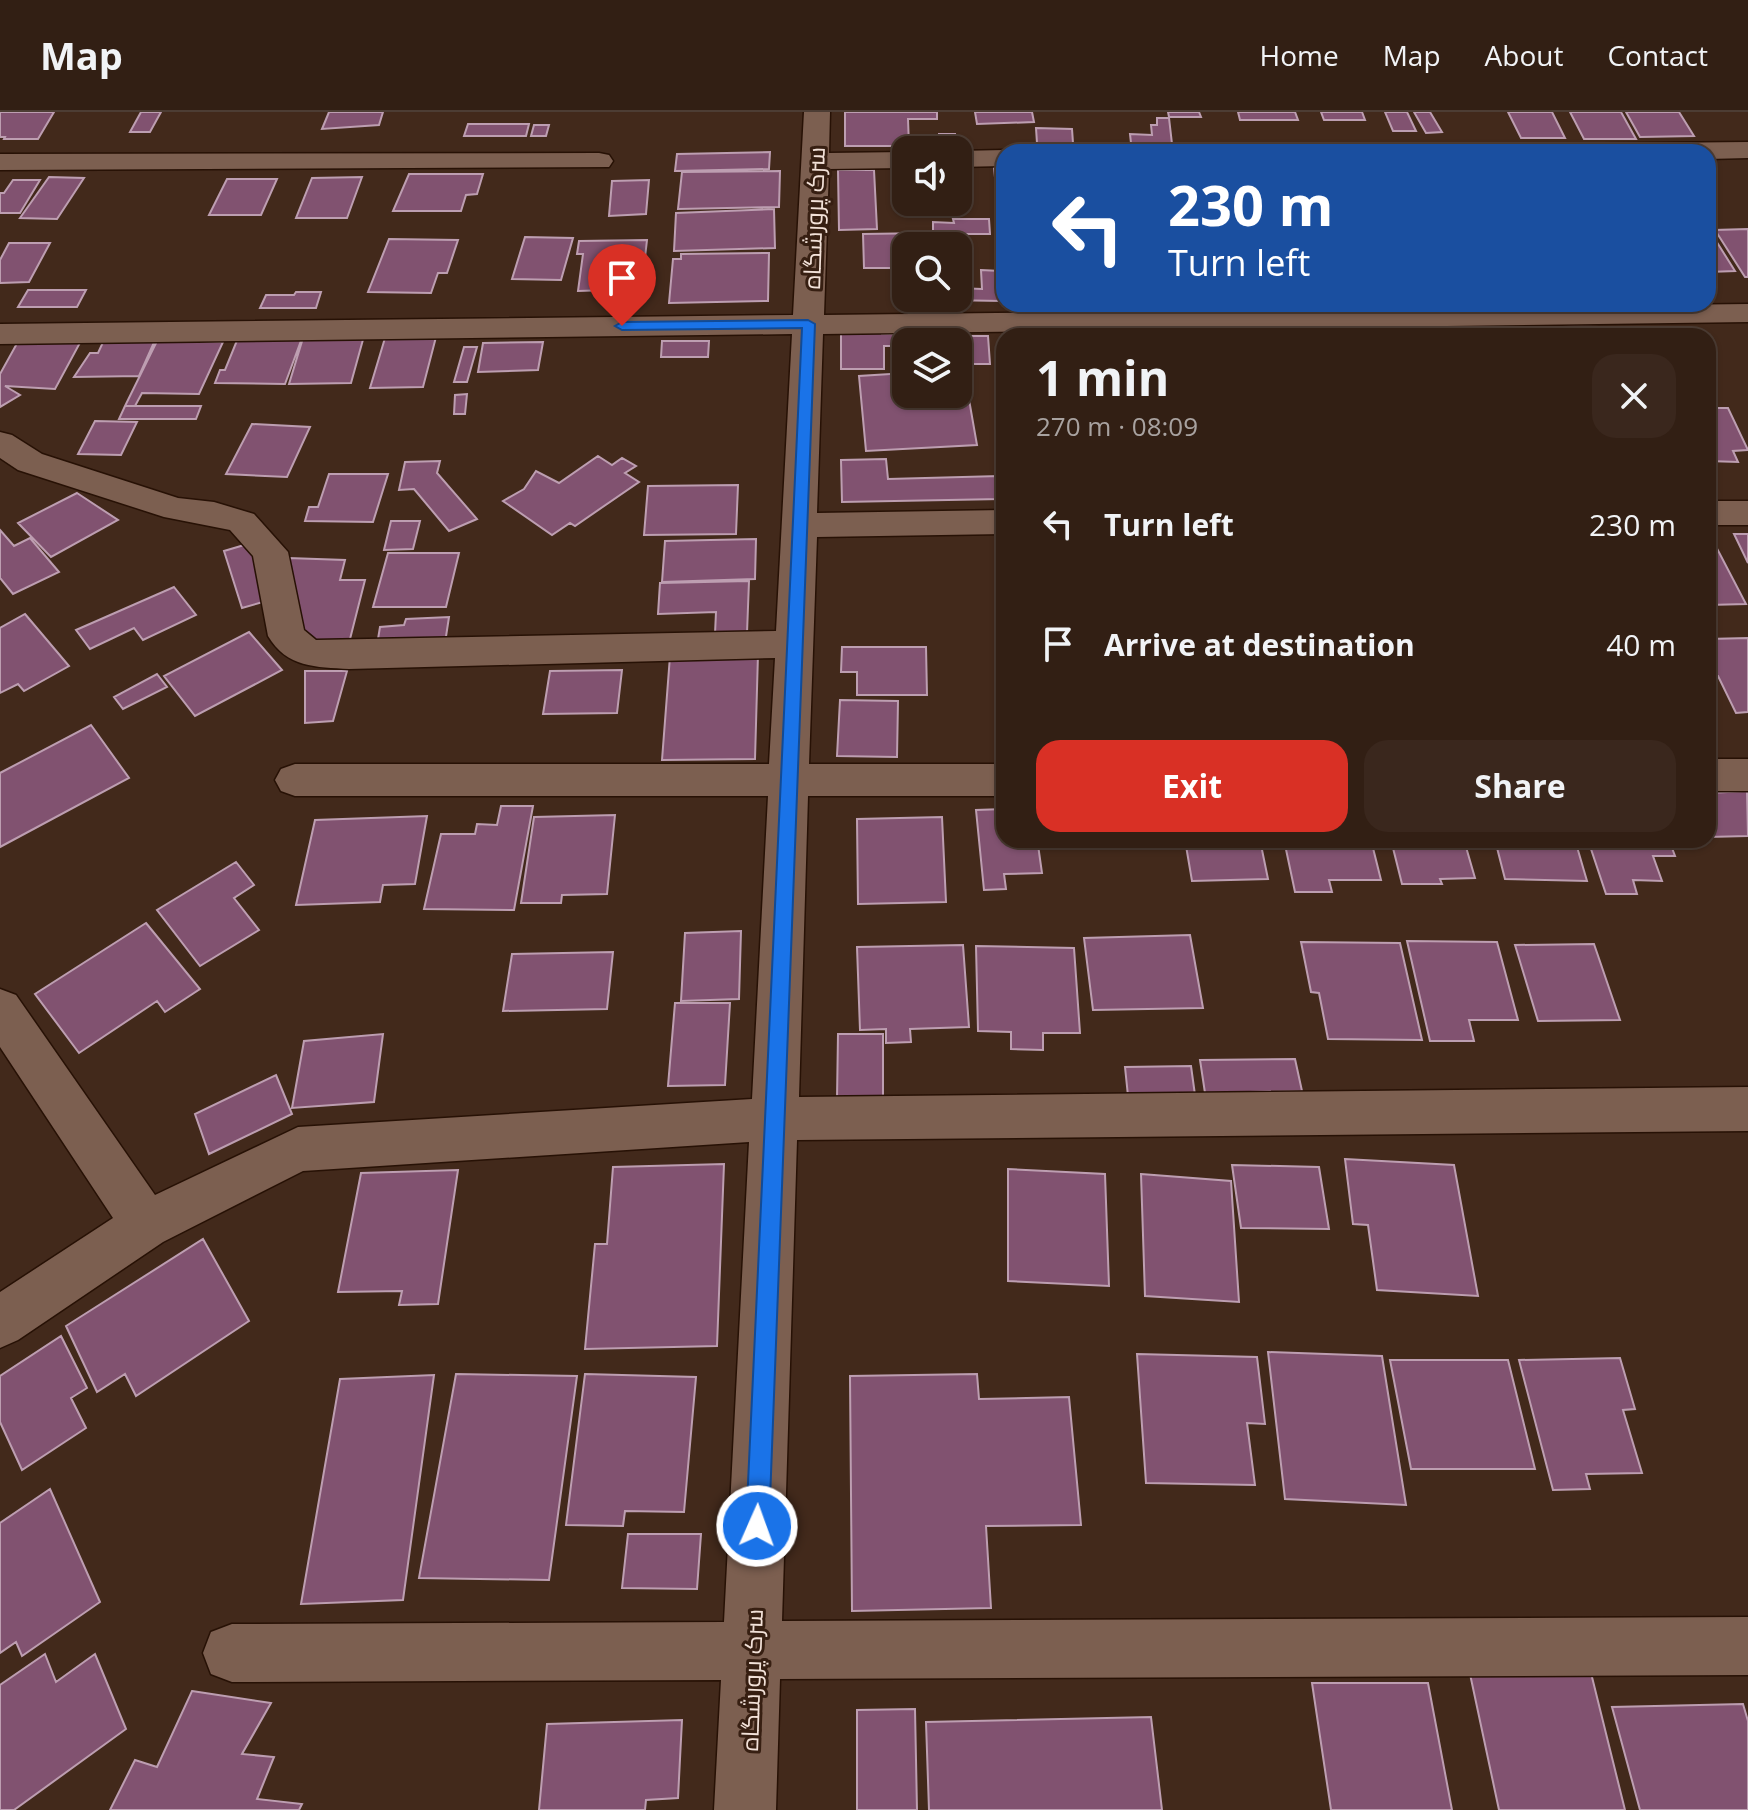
<!DOCTYPE html>
<meta charset="utf-8">
<style>
body{margin:0;font-family:"Open Sans",Cairo,sans-serif;background:#3a271d;color:#f1f3f6;height:100vh;display:flex;flex-direction:column;font-size:30px;white-space:nowrap}
*{box-sizing:border-box;margin:0}
p{font-size:26px;color:#a8a2a0}
.icon{flex:none;width:44px;height:44px;fill:none;stroke:currentColor;stroke-width:2;stroke-linecap:round;stroke-linejoin:round}
.map{position:relative;flex:1;overflow:hidden}
.details{position:absolute;left:996px;top:216px;width:720px;height:520px;display:flex;flex-direction:column;background:#321f14;border-radius:24px;box-shadow:0 2px 6px #0004,0 0 0 2px #4d3d34}
.details>*{flex:none}
.guide{position:absolute;left:996px;top:32px;width:720px;height:168px;border-radius:24px;box-shadow:0 2px 6px #0004,0 0 0 2px #4d3d34;background:#1a4fa0;color:#fff;overflow:hidden}
.tools{position:absolute;left:892px;top:24px;display:grid;gap:16px}
.tools a{display:grid;place-items:center;width:80px;height:80px;border-radius:16px;background:#321f14;box-shadow:0 2px 6px #0004,0 0 0 2px #4d3d34;font-size:40px}
.pin{position:absolute;display:grid;place-items:center;width:68px;height:68px;color:#fff;margin:-82px -34px;border-radius:50% 50% 50% 0;rotate:-45deg;box-shadow:0 0 8px #0007}
.pin .icon{rotate:45deg}
.me{position:absolute;width:88px;margin:-44px;rotate:2deg;stroke-linejoin:round;filter:drop-shadow(0 0 6px #0008)}
.turn{display:flex;align-items:center;gap:28px;height:168px;padding:0 40px;font-size:36px}
.turn .icon{width:104px;height:104px;stroke-width:2.5}
.turn b{display:block;font-size:56px;line-height:68px}
.round{display:grid;place-items:center;flex:none;width:84px;height:84px;border-radius:24px;background:#3a271d}
.summary{display:flex;align-items:center;justify-content:space-between;height:136px;padding:0 40px}
h1{font-size:48px;font-weight:700;line-height:60px}
.cta{display:flex;gap:16px;margin-top:auto;padding:16px 40px}
.cta a{flex:1;height:92px;border-radius:24px;background:#d93025;color:#fff;font-size:32px;font-weight:700;line-height:92px;text-align:center}
.cta a+a{background:#3a271d;color:#f1f3f6}
ul{padding:0;list-style:none}
li{display:flex;align-items:center;gap:24px;height:120px;padding:0 40px}
li div{flex:1}
li b{display:block;font-size:30px}
li em{font-style:normal}
header{display:flex;align-items:center;gap:48px;box-sizing:border-box;height:112px;padding:0 40px;background:#321f14;border-bottom:2px solid #4d3d34}
header strong{font-size:38px}
nav{display:flex;gap:44px;margin-inline-start:auto;font-size:28px}
.map>svg:first-child{display:block}
.building{fill:#815270;stroke:#bd9eb1;stroke-width:2}
.lines{fill:none;stroke-linecap:round;stroke-linejoin:round}
.street-casing{stroke:#271105;stroke-width:3}
.street{fill:#7c5f50;fill-rule:evenodd}
.route{fill:#1a73e8;stroke:#114b97;stroke-width:2}
.labels{text-anchor:middle;dominant-baseline:central;stroke-width:6;stroke-linejoin:round;paint-order:stroke}
.street-label{font-size:24px;fill:#f2e1d8;stroke:#371f12}
</style>
<header>
<strong>Map</strong>
<nav><a>Home</a><a>Map</a><a>About</a><a>Contact</a></nav>
</header>
<div class="map">
<svg width="1748" height="1698" viewBox="0 0 1748 1698">
<rect width="100%" height="100%" fill="#42291b"/>
<!-- building -->
<path class="building" d="M0 0H54L38 27H4L5 25H0Z
M141 0H161L150 20H130Z
M329 0H383L379 13 322 17Z
M845 0H937V7H908L909 34H845Z
M975 0H1032L1034 10 977 12Z
M1168 0H1199L1201 5H1169Z
M1238 0H1295L1298 8H1240Z
M1321 0H1362L1365 8H1324Z
M1385 0H1407L1416 19H1393Z
M1414 0H1430L1442 20 1426 21Z
M1508 0H1552L1565 26H1521Z
M1570 0H1621L1636 27H1584Z
M1626 0H1679L1694 24 1640 25Z
M1157 6H1169L1172 32 1131 31 1130 22 1152 23 1151 13H1157Z
M468 12H529L526 24H464Z
M534 13H549L546 24H531Z
M1036 16 1072 17 1073 31H1037Z
M939 22H955L954 36H927L928 27H939Z
M770 40 769 57 675 59 677 42Z
M994 55H1004V97H998Z
M838 58H874L877 117 839 118Z
M780 59 779 95 678 97 682 60Z
M899 60H906V81L899 82Z
M409 62H483L477 82 466 83 461 99H393Z
M49 65 84 66 57 107 20 106Z
M362 65 347 106H296L312 66Z
M227 67H277L261 103H209Z
M13 68H40L20 101H0V81H4Z
M649 68 646 102 609 104 612 69Z
M774 97 775 136 674 139 676 101Z
M953 107H989L990 122H933V110L954 111Z
M1708 116 1735 159 1708 160Z
M1748 117V165H1745L1715 118Z
M928 121V134H906V156H864L863 122Z
M525 125 573 126 561 168 512 167Z
M389 127 458 128 447 161H438L431 181 368 180Z
M647 128 643 163 611 164 609 178 578 179 583 142H577L579 129Z
M9 131H50L29 170 0 171V148Z
M769 141 768 189 669 191 673 147H681V142Z
M981 158 1000 159 1001 189 946 188 958 186V176L982 177Z
M28 178H86L77 195H18Z
M296 180H321L316 196H260L266 183H294Z
M1247 211H1312L1315 224H1250Z
M1232 213 1235 224H1165L1163 215Z
M1541 214 1599 215 1604 224H1545Z
M1322 217H1380L1382 224H1324Z
M1625 217H1684L1688 224H1628Z
M841 218H882V222H902V234H884V257H841Z
M364 224 351 271 289 272 303 226Z
M945 224H988L990 252H958V230H945Z
M436 225 423 275 370 276 385 226Z
M20 226 82 227 55 277 5 274 20 283 0 295V262Z
M105 226H156L139 264 74 265 90 241H98Z
M238 226H302L285 272 215 271 220 258H225Z
M157 229 223 230 199 282 142 281 135 294H125Z
M662 229H709L708 245H661Z
M543 230 538 258 478 260 483 231Z
M464 235H477L467 270H454Z
M958 259H964L977 333 866 339 859 264 906 261V282H958Z
M467 282 465 302H454L455 283Z
M125 294H201L196 307H119Z
M1708 296H1728L1748 338 1733 339 1738 350 1708 349Z
M95 309 137 310 121 343 78 342Z
M252 312 310 315 287 365 226 362Z
M598 344 612 353 622 346 636 354 625 361 639 370 575 414 570 411 552 423 503 389 524 377 536 359 559 371Z
M886 347 888 367 999 364 1001 387 842 390 841 348Z
M440 349 437 361 477 407 449 419 414 377 399 378 405 350Z
M329 362H388L373 410 305 409 309 395H318Z
M738 373 736 422 644 423 648 374Z
M77 381 118 408 51 445 18 411Z
M391 409H420L413 437 384 438Z
M0 418 14 434 30 426 59 460 13 482 0 466Z
M1734 422H1748V451Z
M1708 425H1711L1746 492 1708 493Z
M756 427 755 467 662 470 665 429Z
M251 431 270 488 242 496 224 439Z
M388 441H459L446 495H373Z
M288 446 345 448 340 468H365L349 531 310 532 285 479Z
M749 469 747 521 715 522 716 500 658 502 660 471Z
M174 475 196 503 143 528 134 516 90 537 76 518Z
M25 502 69 554 24 579 18 572 0 581V516Z
M449 505 445 531 377 533 380 515 404 513 406 507Z
M249 520 282 558 195 604 164 564Z
M1748 526V600L1736 601 1718 564 1708 563V527Z
M842 535H926L927 583H857V560H841Z
M758 542 755 647 662 648 670 544Z
M622 558 617 601 543 602 550 559Z
M305 559H347L333 609 305 611Z
M157 562 167 575 123 597 114 585Z
M840 588 898 589 897 645 837 644Z
M91 613 129 666 0 735V661Z
M1747 679 1748 724 1708 725V681Z
M501 694H533L514 798 424 797 441 722H475L477 712 497 713Z
M1004 697V728H1060V732L1038 733 1042 761 1004 762 1006 777 984 778 976 698Z
M615 703 607 782 562 783 561 791H521L534 705Z
M427 704 415 772 383 773 380 790 296 793 315 708Z
M942 705 946 790 858 792 857 707Z
M1185 728H1260L1268 767 1192 769Z
M1284 728H1371L1381 768H1329L1332 780H1295Z
M1391 728H1481L1483 735H1466L1475 766 1440 767 1442 772H1402Z
M1495 728H1575L1587 769 1505 767Z
M1588 728H1669L1675 744H1653L1662 769 1633 768 1637 782H1606Z
M236 750 254 773 234 786 259 818 200 854 157 798Z
M146 811 200 877 165 900 157 889 79 941 35 882Z
M741 819 739 887 681 889 685 821Z
M1190 823 1203 896 1093 898 1084 826Z
M1407 829 1497 830 1518 908H1469L1474 929H1430Z
M1301 830 1400 831 1422 928 1328 927 1319 881 1311 880Z
M1594 832 1620 908 1538 909 1515 833Z
M963 833 969 915 910 917 911 930 886 931V917L860 918 857 835Z
M976 834 1074 836 1080 921H1043V938L1011 937V920L978 919Z
M613 840 607 897 503 899 512 842Z
M675 891H730L725 973 668 974Z
M383 922 374 990 292 996 304 929Z
M838 922H883V987H837Z
M1295 947 1302 979 1205 981 1200 948Z
M1191 954 1195 983 1128 984 1125 955Z
M276 963 292 1002 209 1042 195 1002Z
M1345 1047 1454 1053 1478 1184 1377 1178 1368 1113 1353 1112Z
M724 1052 717 1234 585 1237 595 1132H607L613 1055Z
M1232 1053 1319 1055 1329 1117 1241 1116Z
M1008 1057 1105 1062 1109 1174 1008 1169Z
M458 1058 438 1192 399 1193 402 1179 338 1180 361 1061Z
M1141 1062 1231 1069 1239 1190 1145 1184Z
M203 1127 249 1209 136 1284 125 1262 97 1280 66 1214Z
M61 1224 87 1276 71 1286 86 1316 22 1358 0 1310V1264Z
M1268 1240 1382 1244 1406 1393 1285 1387Z
M1137 1242 1257 1245 1265 1312 1247 1311 1255 1373 1146 1371Z
M1620 1246 1635 1297 1623 1298 1642 1361 1586 1362 1590 1377 1553 1378 1519 1248Z
M1390 1248H1508L1535 1357H1411Z
M456 1262 577 1264 549 1468 419 1466Z
M585 1262 696 1265 684 1400 625 1399 623 1414 566 1413Z
M977 1262 979 1287 1069 1285 1081 1413 986 1414 991 1496 852 1499 850 1264Z
M434 1263 403 1488 301 1492 340 1267Z
M50 1377 100 1490 22 1544 16 1530 0 1541V1411Z
M628 1422H701L697 1477 622 1476Z
M45 1542 56 1570 95 1542 126 1617 14 1698H0V1573Z
M1591 1561 1625 1698H1499L1470 1562Z
M1312 1571H1428L1452 1698H1331Z
M192 1579 271 1591 242 1642 274 1645 257 1687 302 1692 299 1698H110L135 1648 157 1655Z
M1743 1592 1748 1609V1698H1640L1612 1595Z
M915 1597 917 1698H857V1598Z
M1151 1605 1162 1698H929L926 1610Z
M682 1608 678 1686 646 1688 645 1698H539L547 1612Z"/>
<g class="lines">
<!-- street casing -->
<g class="street-casing">
<path id="street" d="M804 0H830L829 41 906 40V56L829 57 824 203 1748 192V210L823 222 817 401 1004 398V422L817 425 809 652H1004V684H808L799 985 1748 975V1019L797 1028 782 1509 1748 1505V1563L780 1567 776 1698H714L721 1568 232 1570 211 1562 203 1541 211 1520 232 1512 724 1510 749 1030 303 1059 163 1130 18 1228 0 1236V1180L113 1106 0 935V877L16 883 155 1083 298 1015 752 987 768 684H295L281 679 275 668 281 657 295 652H769L775 546 349 557C316 555 287 556 268 524L253 444 230 418 164 405 18 358 0 346V320L12 323 42 342 178 386 214 390 254 402 288 440 304 518 316 528 776 519 792 222 0 232V212L793 203Z
M1748 30V46L1708 47V40H1539L1543 34 1553 32Z
M1004 38 1013 40H1004V54L958 55V39Z
M599 41 609 43 613 49 609 55 0 58V42Z
M1708 389H1748V413H1708Z
M1708 647H1748V679H1708Z"/>
</g>
<!-- street -->
<use href="#street" class="street"/>
</g>
<!-- route -->
<path class="route" d="M808 208 815 212 769 1414 766 1422 757 1426 749 1422 746 1414 802 216 622 218 615 214 622 210Z"/>
<g class="labels">
<!-- street labels -->
<g class="street-label">
<text transform="translate(813 106) rotate(-88)">سرک پرورشگاه</text>
<text transform="translate(751 1568) rotate(-88)">سرک پرورشگاه</text>
</g>
</g>
</svg>
<div class="tools">
<a><svg class="icon" aria-label="sound" viewBox="0 0 24 24"><path d="M4 9h4l5-4v14l-5-4H4zM17 9q2 3 0 6"/></svg></a>
<a><svg class="icon" aria-label="search" viewBox="0 0 24 24"><circle cx="10" cy="10" r="6"/><path d="M15 15l6 6"/></svg></a>
<a><svg class="icon" aria-label="layers" viewBox="0 0 24 24"><path d="M12 4l9 5-9 5-9-5zM3 14l9 5 9-5"/></svg></a>
</div>
<div class="pin" style="left:622px;top:214px;background:#d93025"><svg class="icon" aria-label="arrive" viewBox="0 0 24 24"><path d="M6 21V4h12l-3 4 3 4H6"/></svg></div>
<svg class="me" style="left:757px;top:1414px" viewBox="-20 -20 40 40"><circle r="17" fill="#1a73e8" stroke="#fff" stroke-width="3"/><path d="M0-11L8 9 0 5-8 9z" fill="#fff"/></svg>
<div class="guide">
<div class="turn"><svg class="icon" aria-label="left" viewBox="0 0 24 24"><path d="M17 20v-9H6M10 6l-5 5 5 5"/></svg><div><b>230 m</b>Turn left</div></div>
</div>
<section class="details">
<div class="summary"><div><h1>1 min</h1><p>270 m · 08:09</p></div><a class="round"><svg class="icon" aria-label="close" viewBox="0 0 24 24"><path d="M6 6l12 12M18 6L6 18"/></svg></a></div>
<ul>
<li><svg class="icon" aria-label="left" viewBox="0 0 24 24"><path d="M17 20v-9H6M10 6l-5 5 5 5"/></svg><div><b>Turn left</b></div><em>230 m</em></li>
<li><svg class="icon" aria-label="arrive" viewBox="0 0 24 24"><path d="M6 21V4h12l-3 4 3 4H6"/></svg><div><b>Arrive at destination</b></div><em>40 m</em></li>
</ul>
<div class="cta"><a>Exit</a><a>Share</a></div>
</section>
</div>
